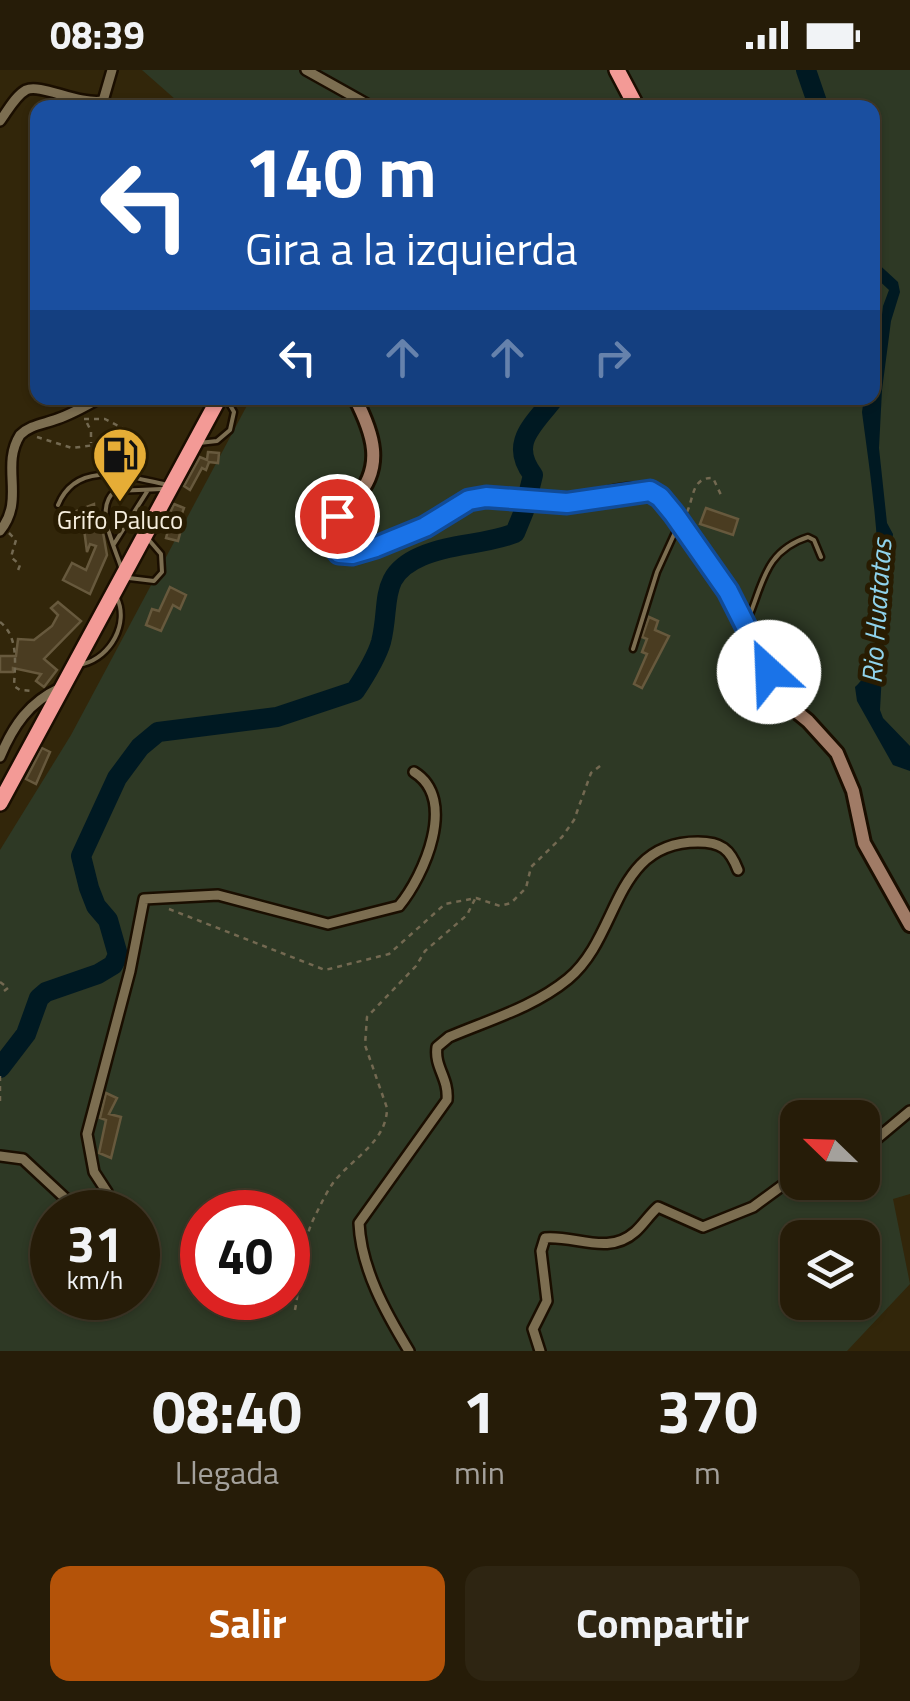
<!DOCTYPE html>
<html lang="es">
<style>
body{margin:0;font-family:"Titillium Web",sans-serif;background:#2e2512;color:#f1f3f6;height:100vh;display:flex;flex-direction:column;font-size:38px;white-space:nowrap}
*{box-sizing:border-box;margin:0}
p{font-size:32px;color:#a4a19c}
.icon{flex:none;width:55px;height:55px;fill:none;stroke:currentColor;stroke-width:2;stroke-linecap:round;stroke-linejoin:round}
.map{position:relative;height:1281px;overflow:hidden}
.panel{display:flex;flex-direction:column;background:#261c08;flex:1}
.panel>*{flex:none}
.banner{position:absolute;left:30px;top:30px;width:850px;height:305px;border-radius:20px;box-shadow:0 2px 8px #0004,0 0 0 2px #423a29;background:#1a4fa0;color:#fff;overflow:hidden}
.needle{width:65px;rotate:293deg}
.controls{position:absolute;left:780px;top:1030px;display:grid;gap:20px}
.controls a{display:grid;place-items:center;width:100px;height:100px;border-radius:20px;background:#261c08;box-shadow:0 2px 8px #0004,0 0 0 2px #423a29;font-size:50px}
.speed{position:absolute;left:30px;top:1120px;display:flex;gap:20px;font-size:50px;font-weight:700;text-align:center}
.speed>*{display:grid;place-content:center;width:130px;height:130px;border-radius:50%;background:#261c08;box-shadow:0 2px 8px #0004,0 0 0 2px #423a29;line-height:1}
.speed small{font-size:25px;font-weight:400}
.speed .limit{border:15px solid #d22;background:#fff;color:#111}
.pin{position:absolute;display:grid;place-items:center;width:85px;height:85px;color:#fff;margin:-42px;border:5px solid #fff;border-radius:50%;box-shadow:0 2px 10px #0007}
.me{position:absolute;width:110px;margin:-55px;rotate:335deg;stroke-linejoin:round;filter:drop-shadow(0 0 8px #0008)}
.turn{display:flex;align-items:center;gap:35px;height:210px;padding:0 50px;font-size:45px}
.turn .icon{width:130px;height:130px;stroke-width:2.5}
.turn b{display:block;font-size:70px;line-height:85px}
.lanes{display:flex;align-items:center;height:95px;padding:0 50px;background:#0003;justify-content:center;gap:50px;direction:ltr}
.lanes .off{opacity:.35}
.eta{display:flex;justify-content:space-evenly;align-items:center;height:170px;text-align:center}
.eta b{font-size:60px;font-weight:700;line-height:70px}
.button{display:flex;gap:20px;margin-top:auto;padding:20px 50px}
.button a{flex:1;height:115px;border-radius:20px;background:#b45309;color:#fff;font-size:40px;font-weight:700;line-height:115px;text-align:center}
.button a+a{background:#2e2512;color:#f1f3f6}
.status{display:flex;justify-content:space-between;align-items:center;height:70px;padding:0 50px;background:#261c08;direction:ltr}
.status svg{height:28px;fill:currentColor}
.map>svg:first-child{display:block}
.green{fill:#2e3925;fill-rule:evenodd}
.water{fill:#001922}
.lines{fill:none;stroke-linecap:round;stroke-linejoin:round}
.river{stroke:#001922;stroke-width:20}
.building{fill:#4a3c21;stroke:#67593d;stroke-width:2.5}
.lane-casing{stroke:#1a0e00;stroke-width:9}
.street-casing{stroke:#1a0e00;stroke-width:14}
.secondary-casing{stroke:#1a0e00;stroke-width:18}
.highway-casing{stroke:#1a0e00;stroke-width:20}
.path{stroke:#736951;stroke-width:2.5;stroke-dasharray:5 5;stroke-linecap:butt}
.lane{stroke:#7c6e51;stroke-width:4}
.street{stroke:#7c6e51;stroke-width:9}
.secondary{stroke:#a07b66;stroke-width:12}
.highway{stroke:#f39a96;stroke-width:15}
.route-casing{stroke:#114b97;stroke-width:25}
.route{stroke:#1a73e8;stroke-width:18}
.labels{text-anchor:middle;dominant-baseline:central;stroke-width:10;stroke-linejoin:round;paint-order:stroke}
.poi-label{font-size:25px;fill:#f6eede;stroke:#281c02}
.water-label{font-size:28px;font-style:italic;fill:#8fd3ec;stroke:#281c02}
</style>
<div class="status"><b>08:39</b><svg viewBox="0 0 49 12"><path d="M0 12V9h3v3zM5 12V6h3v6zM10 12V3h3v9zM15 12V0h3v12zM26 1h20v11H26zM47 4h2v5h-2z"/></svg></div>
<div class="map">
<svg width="910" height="1281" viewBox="0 0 910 1281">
<rect width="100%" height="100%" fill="#32260a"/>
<!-- green -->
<path class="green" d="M142 0H910V1124L893 1129 910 1214 847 1281H0V780L71 665 251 328H872V38L184 37ZM798 1048H862V1112H798ZM52 1142H138V1228H52ZM202 1142H288V1228H202ZM798 1168H862V1232H798Z"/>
<!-- water -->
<path class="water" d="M873 189 898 212 900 222 891 251 882 320 879 378 887 453 893 464 886 529 880 640 883 648 910 676V701L893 695 857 631 855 617C900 580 869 398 862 342L864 328H872L873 283 879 271 883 236 889 220 873 205Z"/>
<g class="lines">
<!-- river -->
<path class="river" d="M806 0 819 38
M0 998 26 964 39 928 46 922 98 904 113 895 118 885 108 850 96 836 89 818 81 786 117 708 140 677 158 662 277 647 355 621C365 606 376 589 381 572 391 533 377 505 422 486 451 473 485 475 515 463L524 441 533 405C508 372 535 354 554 328"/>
</g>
<!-- building -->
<path class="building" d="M208 382 219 383 218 393 209 392 206 400 202 398 190 420 184 416 200 387 207 390Z
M94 434 95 450 97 447 101 451 107 485 90 524 63 510 72 493 86 500 96 476 90 474 87 482 83 451 72 454 69 444Z
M174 434 184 438 180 449 183 452 178 471 166 468 172 446 169 445Z
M706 438 738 449 733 465 700 454Z
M170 517 186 525 180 539 173 535 161 561 146 555 152 539 159 541Z
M58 532 81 551 44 589 57 600 44 617 36 611 41 604 13 598V602H0V586H16L18 569 34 570 52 556 58 545 51 538Z
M649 547 658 551 655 560 669 566 642 618 634 614 647 584 642 582 647 569 642 567Z
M42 678 50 682 36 714 26 709Z
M106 1023 117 1028 109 1044 121 1047 111 1088 99 1083 106 1050 100 1048Z"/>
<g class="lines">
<!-- lane casing -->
<g class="lane-casing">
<path id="lane" d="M199 373 217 371 230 360 234 342 226 328
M58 435C77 389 129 407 168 415
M114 474 148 420
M121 497C114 475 94 438 115 421L162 419
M129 508 154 511 162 502 161 484 149 470
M748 549C763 515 764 481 808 467L814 470 821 487
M633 579 657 502 677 458
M83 594C111 587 129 553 117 528"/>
</g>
<!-- street casing -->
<g class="street-casing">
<path id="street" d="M306 0 374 38
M0 51C7 42 15 26 26 20 40 13 78 35 103 31L112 0
M0 461C26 429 0 397 20 365 30 355 44 354 57 349 72 344 86 336 100 328
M0 687C13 656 29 632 60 618
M862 1081 910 1041
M0 1086 23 1089 80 1142
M105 1142 109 1136 107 1122 94 1102 87 1064 130 901 144 829 218 825 328 854 399 836C424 806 458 729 414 702
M409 1281C386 1243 361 1199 359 1153L447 1030C449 1008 434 997 437 977L449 967C489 950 534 937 568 909 621 865 612 772 698 772 721 772 730 779 738 800
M540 1281 533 1259 547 1231 541 1181 545 1168C575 1165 608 1186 635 1162 643 1155 649 1145 658 1137L703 1157 753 1137 798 1104"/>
</g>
<!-- secondary casing -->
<g class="secondary-casing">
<path id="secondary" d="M355 328C373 363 385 397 355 429 343 442 331 450 326 467L339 483C369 489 413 464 439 449 449 443 460 434 472 430 503 420 539 436 571 432 597 429 637 410 660 427L739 538 775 617 786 633 808 651 837 683 853 721 864 773 910 855"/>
</g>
<!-- highway casing -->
<g class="highway-casing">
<path id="highway" d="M617 0 637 38
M0 733 219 328"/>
</g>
<!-- path -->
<path class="path" d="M84 349H105L126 360
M87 353 91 361V373
M37 367 72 378 95 375 103 391 115 392 127 385
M687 442C694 427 692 407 713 408L721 425
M9 463 16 470 11 487 20 495 17 503
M0 552C19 567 15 594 14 616L20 620 34 621
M169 839 325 900 389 884 445 834 476 828 500 836 511 833 526 818 531 797 562 767 574 750 591 703 604 693
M0 912 8 918 0 924
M0 1006V1036
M295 1240C301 1208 300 1177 314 1148 320 1136 326 1123 333 1113 351 1089 387 1072 387 1038L365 975 367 947 416 896 425 881 467 845 475 829"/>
<!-- lane -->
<use href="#lane" class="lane"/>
<!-- street -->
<use href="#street" class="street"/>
<!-- secondary -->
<use href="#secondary" class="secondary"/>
<!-- highway -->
<use href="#highway" class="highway"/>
</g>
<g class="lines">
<!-- route casing -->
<g class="route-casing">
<path id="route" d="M337 446 326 466 339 483 352 484 376 477 425 457 469 430 486 427 567 433 650 421 660 427 674 444 728 521 769 602"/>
</g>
<!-- route -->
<use href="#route" class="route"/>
</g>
<!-- icons -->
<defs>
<g id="fuel-pin" transform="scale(2.875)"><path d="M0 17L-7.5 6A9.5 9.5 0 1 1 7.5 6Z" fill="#e6ad36" stroke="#281c02"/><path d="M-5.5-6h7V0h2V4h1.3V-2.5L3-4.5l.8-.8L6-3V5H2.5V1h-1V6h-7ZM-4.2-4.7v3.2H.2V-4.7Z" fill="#111"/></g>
</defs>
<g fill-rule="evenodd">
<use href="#fuel-pin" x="120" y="385"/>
</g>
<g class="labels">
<!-- poi labels -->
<g class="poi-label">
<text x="120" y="450">Grifo Paluco</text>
</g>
<!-- water labels -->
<g class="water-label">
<text transform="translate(876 541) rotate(-86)">Rio Huatatas</text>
</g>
</g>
</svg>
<div class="controls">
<a><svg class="needle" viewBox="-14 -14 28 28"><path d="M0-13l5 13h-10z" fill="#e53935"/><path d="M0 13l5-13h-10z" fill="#a4a19c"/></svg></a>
<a><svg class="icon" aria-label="layers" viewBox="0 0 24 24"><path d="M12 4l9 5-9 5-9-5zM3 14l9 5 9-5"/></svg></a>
</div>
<div class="speed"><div>31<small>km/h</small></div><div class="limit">40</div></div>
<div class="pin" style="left:337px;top:446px;background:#d93025"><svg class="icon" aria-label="arrive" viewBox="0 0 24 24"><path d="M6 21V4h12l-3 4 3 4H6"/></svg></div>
<svg class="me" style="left:769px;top:602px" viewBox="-20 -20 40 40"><circle r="19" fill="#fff"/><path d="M0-13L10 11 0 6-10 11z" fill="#1a73e8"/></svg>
<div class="banner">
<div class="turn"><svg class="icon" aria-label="left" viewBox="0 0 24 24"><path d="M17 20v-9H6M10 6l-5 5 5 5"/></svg><div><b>140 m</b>Gira a la izquierda</div></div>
<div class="lanes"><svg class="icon" aria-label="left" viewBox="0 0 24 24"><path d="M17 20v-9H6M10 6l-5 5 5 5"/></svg><svg class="icon off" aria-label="ahead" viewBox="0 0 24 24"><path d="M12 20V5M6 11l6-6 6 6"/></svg><svg class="icon off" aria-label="ahead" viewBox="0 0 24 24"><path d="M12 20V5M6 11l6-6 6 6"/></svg><svg class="icon off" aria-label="right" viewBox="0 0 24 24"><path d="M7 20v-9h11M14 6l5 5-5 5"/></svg></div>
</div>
</div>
<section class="panel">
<div class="eta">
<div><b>08:40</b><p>Llegada</p></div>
<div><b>1</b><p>min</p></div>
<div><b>370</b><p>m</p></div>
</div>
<div class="button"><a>Salir</a><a>Compartir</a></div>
</section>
